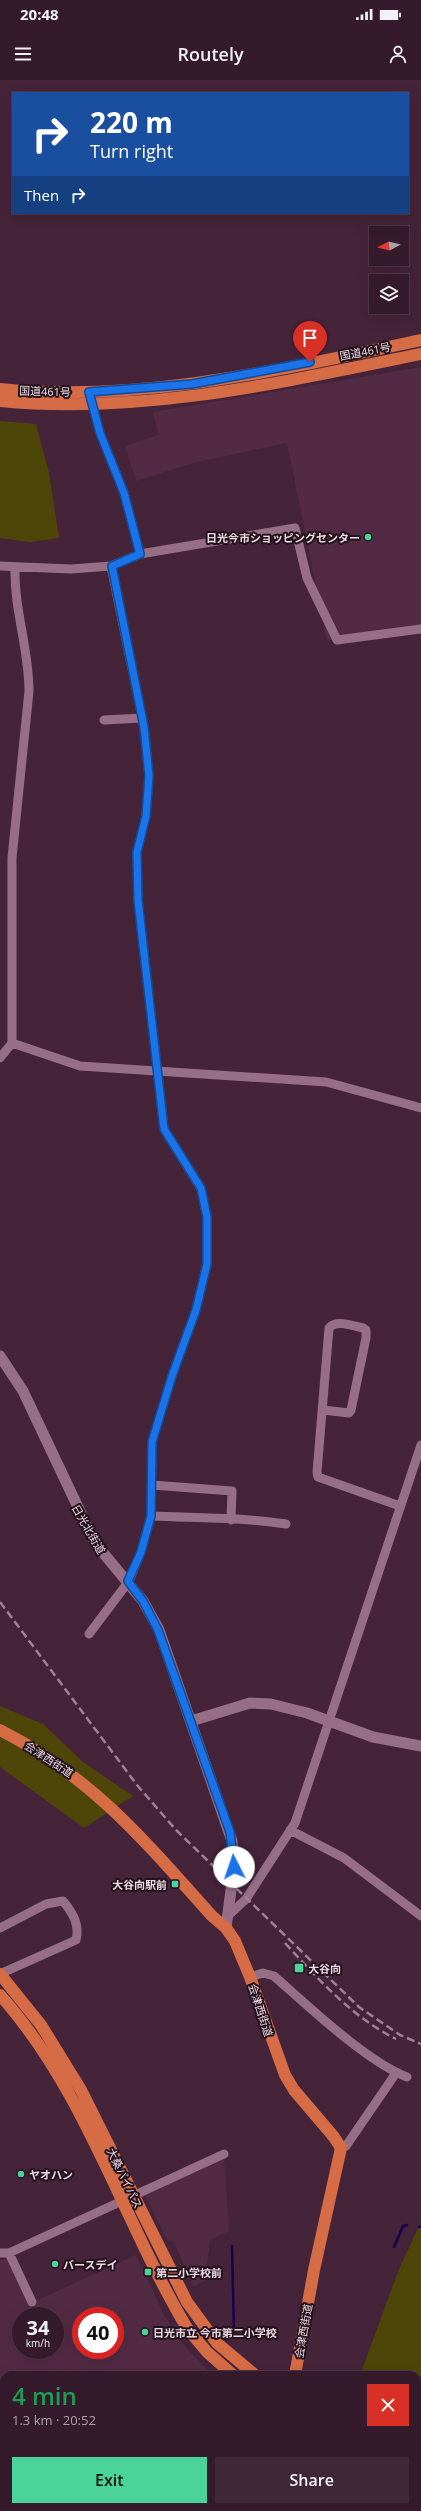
<!DOCTYPE html>
<meta charset="utf-8">
<style>
body{margin:0;font-family:"Open Sans","Noto Sans JP",sans-serif;background:#3f2737;color:#f1f3f6;height:100vh;display:flex;flex-direction:column;font-size:15px;white-space:nowrap}
*{box-sizing:border-box;margin:0}
p{font-size:13px;color:#a9a1a9}
.icon{flex:none;width:22px;height:22px;fill:none;stroke:currentColor;stroke-width:2;stroke-linecap:round;stroke-linejoin:round}
.map{position:relative;flex:1;overflow:hidden}
.side{position:absolute;left:0px;top:2291px;width:421px;height:140px;display:flex;flex-direction:column;background:#341a2b;border-radius:12px 12px 0 0;box-shadow:0 4px 16px #0002,0 0 0 1px #4e3847}
.side>*{flex:none}
.guide{position:absolute;left:12px;top:12px;width:397px;height:122px;border-radius:0px;box-shadow:0 4px 16px #0002,0 0 0 1px #4e3847;background:#1a4fa0;color:#fff;overflow:hidden}
.needle{width:26px;rotate:263deg}
.fabs{position:absolute;left:369px;top:146px;display:grid;gap:8px}
.fabs a{display:grid;place-items:center;width:40px;height:40px;border-radius:0px;background:#341a2b;box-shadow:0 4px 16px #0002,0 0 0 1px #4e3847;font-size:20px}
.speed{position:absolute;left:12px;top:2227px;display:flex;gap:8px;font-size:20px;font-weight:700;text-align:center}
.speed>*{display:grid;place-content:center;width:52px;height:52px;border-radius:50%;background:#341a2b;box-shadow:0 4px 16px #0002,0 0 0 1px #4e3847;line-height:1}
.speed small{font-size:10px;font-weight:400}
.speed .limit{border:6px solid #d22;background:#fff;color:#111}
.pin{position:absolute;display:grid;place-items:center;width:34px;height:34px;color:#fff;margin:-41px -17px;border-radius:50% 50% 50% 0;rotate:-45deg;box-shadow:0 0 4px #0007}
.pin .icon{rotate:45deg}
.me{position:absolute;width:44px;margin:-22px;rotate:356deg;stroke-linejoin:round;filter:drop-shadow(0 0 3px #0008)}
.turn{display:flex;align-items:center;gap:14px;height:84px;padding:0 12px;font-size:18px}
.turn .icon{width:52px;height:52px;stroke-width:2.5}
.turn b{display:block;font-size:28px;line-height:34px}
.then{display:flex;align-items:center;height:38px;padding:0 12px;background:#0003;gap:8px;font-size:15px}
.round{display:grid;place-items:center;flex:none;width:42px;height:42px;border-radius:0px;background:#3f2737}
.summary{display:flex;align-items:center;justify-content:space-between;height:68px;padding:0 12px}
h1{font-size:24px;font-weight:600;line-height:30px;color:#1e9e55}
.primary-button{display:flex;gap:8px;margin-top:auto;padding:8px 12px}
.primary-button a{flex:1;height:46px;border-radius:0px;background:#4ad49c;color:#111;font-size:16px;font-weight:600;line-height:46px;text-align:center}
.primary-button a+a{background:#3f2737;color:#f1f3f6}
.status{display:flex;justify-content:space-between;align-items:center;height:28px;padding:0 20px;background:#341a2b;direction:ltr}
.status svg{height:11px;fill:currentColor}
header{display:flex;justify-content:space-between;align-items:center;height:52px;padding:0 12px;background:#341a2b;font-size:18px;font-weight:600}
.map>svg:first-child{display:block}
.built{fill:#532a44;fill-rule:evenodd}
.green{fill:#4d4608}
.lines{fill:none;stroke-linecap:round;stroke-linejoin:round}
.stream{stroke:#170050;stroke-width:2.5}
.minor{stroke:#966e86;stroke-width:9}
.tertiary{stroke:#966e86;stroke-width:11}
.trunk{stroke:#d66c45;stroke-width:12}
.rail{stroke:#9e8293;stroke-width:2.5;stroke-dasharray:8 4;stroke-linecap:butt}
.route-casing{stroke:#114b97;stroke-width:10}
.route{stroke:#1a73e8;stroke-width:7}
.poi-dot{fill:#4ad49c;stroke:#22131c;stroke-width:1.5}
.labels{text-anchor:middle;dominant-baseline:central;stroke-width:4;stroke-linejoin:round;paint-order:stroke}
.street-label{font-size:11px;fill:#efd8e5;stroke:#22131c}
.poi-label{font-size:11px;font-weight:bold;fill:#efd8e5;stroke:#22131c;text-anchor:start}
</style>
<div class="status"><b>20:48</b><svg viewBox="0 0 49 12"><path d="M0 12V9h3v3zM5 12V6h3v6zM10 12V3h3v9zM15 12V0h3v12zM26 1h20v11H26zM47 4h2v5h-2z"/></svg></div>
<header><svg class="icon" aria-label="menu" viewBox="0 0 24 24"><path d="M4 6h16M4 12h16M4 18h16"/></svg>Routely<svg class="icon" aria-label="person" viewBox="0 0 24 24"><circle cx="12" cy="8" r="4"/><path d="M4 21q1-7 8-7t8 7"/></svg></header>
<div class="map">
<svg width="421" height="2431" viewBox="0 0 421 2431">
<rect width="100%" height="100%" fill="#452339"/>
<!-- built -->
<path class="built" d="M421 287V546L327 561 287 363 193 383 136 401 125 366 158 355 153 332Z
M224 2079 229 2151 210 2160 205 2201 193 2206 173 2160 169 2161 165 2156 145 2115Z
M136 2175 164 2235 186 2268 213 2295H4V2355L0 2357V2180L8 2179 29 2224ZM21 2236H55V2270H21ZM81 2236H115V2270H81Z"/>
<!-- green -->
<path class="green" d="M0 341 36 344 49 393 59 458 30 462 0 458Z
M0 1626 43 1644 83 1682 133 1716 84 1748 0 1687Z
M421 2142V2431H324L325 2427H417V2295H360L399 2189Z"/>
<g class="lines">
<!-- stream -->
<path class="stream" d="M419 2147 421 2146
M232 2166 234 2252
M394 2167 403 2146 407 2145
M220 2431 221 2427"/>
<!-- minor -->
<path class="minor" d="M89 312 100 353 124 413 140 474
M0 486 71 489 111 486 140 474 295 448 307 498 337 560 421 549
M104 640 142 638
M12 963 80 986 326 1002 421 1028
M0 978 12 963V778L29 611C29 569 14 530 15 488
M323 1330 349 1333 351 1330 366 1258V1250L363 1248C352 1246 337 1239 329 1248L317 1392 318 1397 400 1426
M152 1405 232 1411 231 1440
M151 1436C196 1438 241 1437 286 1444
M89 1554 129 1501 141 1472 151 1436 152 1362 172 1296 196 1230 207 1184V1137L201 1109 164 1049 138 820 137 772 146 736 149 696 144 647 111 486
M290 1750 344 1778 421 1836
M229 1835 246 1819 295 1743 421 1365
M0 1848 46 1824 63 1821C73 1833 80 1845 76 1860L0 1894
M250 1897 263 1893 274 1896C307 1925 367 1982 407 1997
M341 2068 346 2066 396 1993
M0 2173H9L224 2074
M9 2173 32 2222
M0 2359 4 2357
M127 2431 131 2427"/>
<!-- tertiary -->
<path class="tertiary" d="M0 1276 23 1311 95 1463 143 1521 159 1550 232 1761 234 1787 226 1848
M191 1641 250 1623 271 1624 307 1633 373 1657 421 1666"/>
<!-- trunk -->
<path class="trunk" d="M0 309C142 323 283 289 421 260
M0 321C141 335 283 302 421 274
M0 1650C91 1696 145 1761 212 1836L226 1848 235 1861 250 1897 285 1995 294 2010 334 2057 341 2068 314 2190 295 2295
M0 1894 41 1945 81 2010 187 2222 217 2263 255 2295
M0 1915C86 2011 122 2139 187 2248L207 2272 233 2295
M417 2347 421 2348
M417 2358 421 2360"/>
<!-- rail -->
<path class="rail" d="M0 1522 137 1705 176 1750 359 1927 400 1955 421 1964
M285 1863C318 1899 352 1937 396 1959"/>
</g>
<g class="lines">
<!-- route casing -->
<g class="route-casing">
<path id="route" d="M234 1787 230 1752 158 1550 143 1521 128 1501 141 1472 151 1436 152 1362 172 1296 196 1230 207 1184V1137L201 1108 164 1049 138 820 137 772 146 736 149 696 144 647 112 486 140 474 124 413 100 353 89 312 192 304 310 282"/>
</g>
<!-- route -->
<use href="#route" class="route"/>
</g>
<!-- markers -->
<g class="poi-dot">
<circle cx="368" cy="457" r="4"/>
<rect x="171" y="1800" width="8" height="8" rx="2"/>
<rect x="294" y="1883" width="10" height="10" rx="2"/>
<circle cx="21" cy="2094" r="4"/>
<circle cx="55" cy="2184" r="4"/>
<rect x="144" y="2188" width="8" height="8" rx="2"/>
<circle cx="145" cy="2252" r="4"/>
</g>
<g class="labels">
<!-- street labels -->
<g class="street-label">
<text transform="translate(365 271) rotate(-11)">国道461号</text>
<text transform="translate(45 311) rotate(2)">国道461号</text>
<text transform="translate(89 1449) rotate(60)">日光北街道</text>
<text transform="translate(49 1679) rotate(33)">会津西街道</text>
<text transform="translate(261 1930) rotate(72)">会津西街道</text>
<text transform="translate(125 2098) rotate(64)">大桑バイパス</text>
<text transform="translate(303 2251) rotate(-80)">会津西街道</text>
</g>
<!-- poi labels -->
<g class="poi-label">
<text x="360" y="457" text-anchor="end">日光今市ショッピングセンター</text>
<text x="167" y="1804" text-anchor="end">大谷向駅前</text>
<text x="308" y="1888">大谷向</text>
<text x="29" y="2094">ヤオハン</text>
<text x="63" y="2184">バースデイ</text>
<text x="156" y="2192">第二小学校前</text>
<text x="153" y="2252">日光市立 今市第二小学校</text>
</g>
</g>
</svg>
<div class="fabs">
<a><svg class="needle" viewBox="-14 -14 28 28"><path d="M0-13l5 13h-10z" fill="#e53935"/><path d="M0 13l5-13h-10z" fill="#a9a1a9"/></svg></a>
<a><svg class="icon" aria-label="layers" viewBox="0 0 24 24"><path d="M12 4l9 5-9 5-9-5zM3 14l9 5 9-5"/></svg></a>
</div>
<div class="speed"><div>34<small>km/h</small></div><div class="limit">40</div></div>
<div class="pin" style="left:310px;top:282px;background:#d93025"><svg class="icon" aria-label="arrive" viewBox="0 0 24 24"><path d="M6 21V4h12l-3 4 3 4H6"/></svg></div>
<svg class="me" style="left:234px;top:1787px" viewBox="-20 -20 40 40"><circle r="19" fill="#fff"/><path d="M0-13L10 11 0 6-10 11z" fill="#1a73e8"/></svg>
<div class="guide">
<div class="turn"><svg class="icon" aria-label="right" viewBox="0 0 24 24"><path d="M7 20v-9h11M14 6l5 5-5 5"/></svg><div><b>220 m</b>Turn right</div></div>
<div class="then">Then<svg class="icon" aria-label="right" viewBox="0 0 24 24"><path d="M7 20v-9h11M14 6l5 5-5 5"/></svg></div>
</div>
<section class="side">
<div class="summary"><div><h1>4 min</h1><p>1.3 km · 20:52</p></div><a class="round" style="background:#d93025;color:#fff"><svg class="icon" aria-label="close" viewBox="0 0 24 24"><path d="M6 6l12 12M18 6L6 18"/></svg></a></div>
<div class="primary-button"><a>Exit</a><a>Share</a></div>
</section>
</div>
